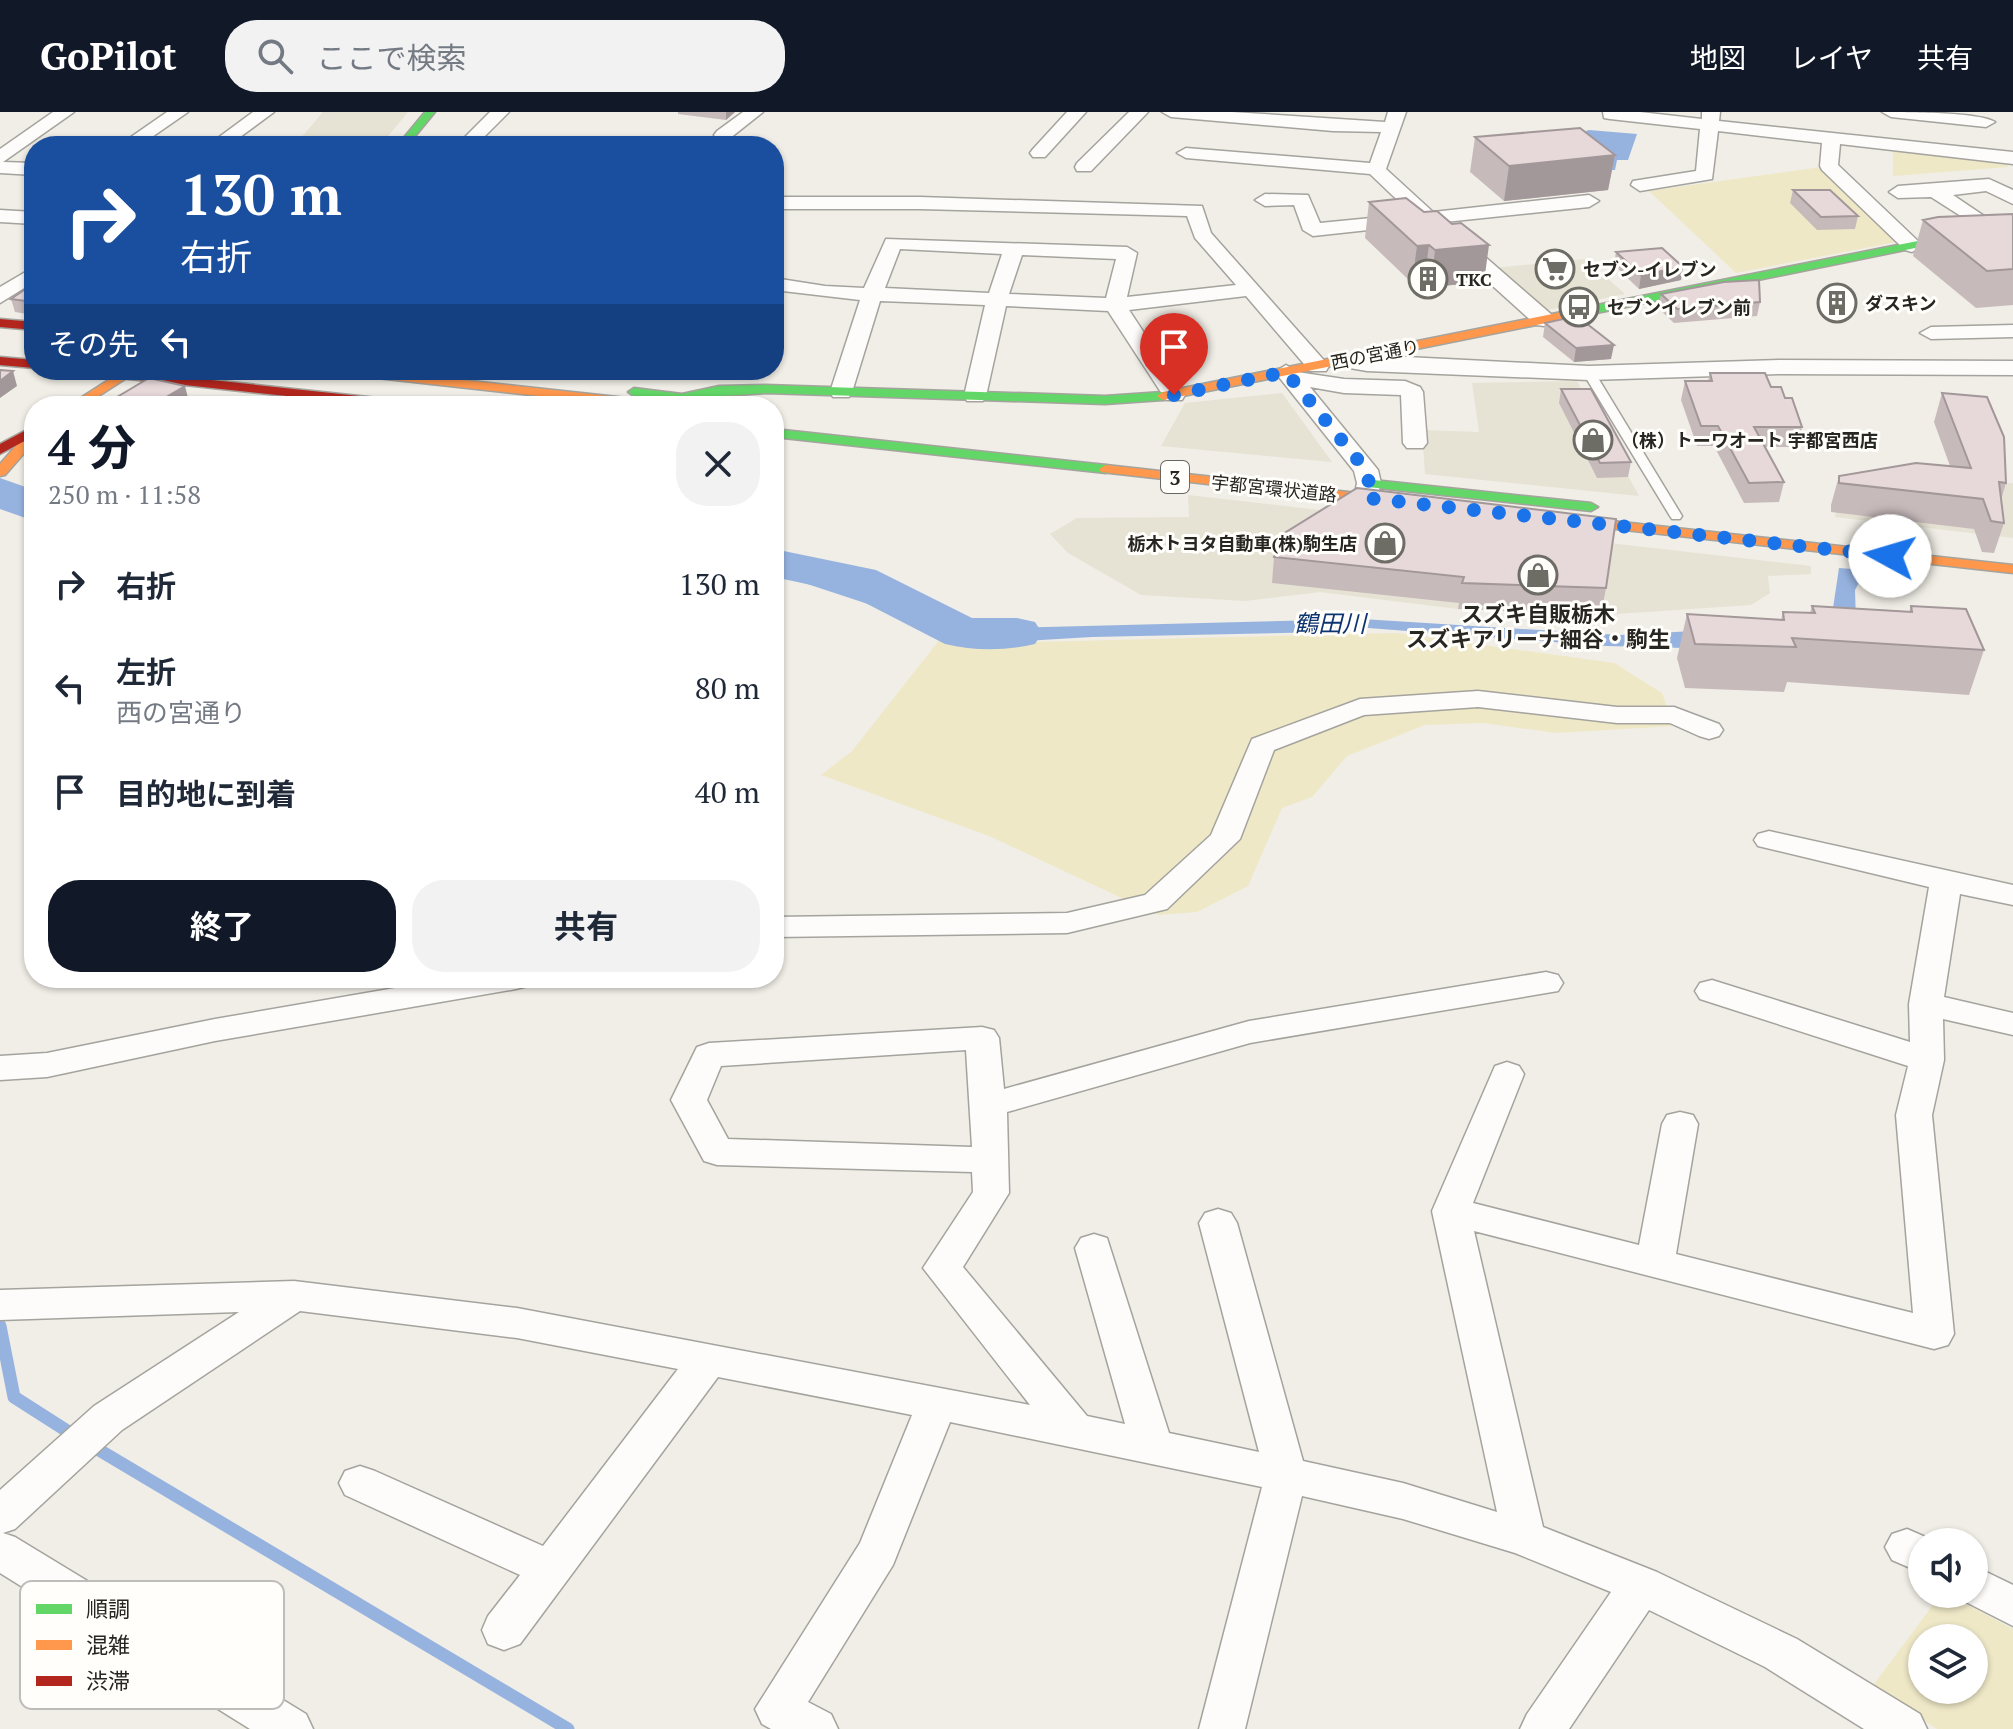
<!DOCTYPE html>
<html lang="ja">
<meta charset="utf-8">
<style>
body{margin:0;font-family:"PT Serif","Noto Sans JP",serif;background:#f2f2f3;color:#1f2937;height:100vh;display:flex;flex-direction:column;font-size:30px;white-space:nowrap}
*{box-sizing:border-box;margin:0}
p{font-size:26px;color:#747a83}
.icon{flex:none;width:44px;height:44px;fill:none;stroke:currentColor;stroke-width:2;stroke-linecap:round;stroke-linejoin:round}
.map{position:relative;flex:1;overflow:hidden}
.panel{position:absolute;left:24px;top:284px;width:760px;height:592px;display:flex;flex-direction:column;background:#fff;border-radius:32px;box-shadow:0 2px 6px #0004}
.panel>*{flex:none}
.guide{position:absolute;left:24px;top:24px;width:760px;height:244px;border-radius:32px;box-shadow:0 2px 6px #0004;background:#1a4fa0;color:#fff;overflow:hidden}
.fabs{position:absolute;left:1908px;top:1416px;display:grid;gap:16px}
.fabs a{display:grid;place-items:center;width:80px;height:80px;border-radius:50%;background:#fff;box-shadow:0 2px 6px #0004;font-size:40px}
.pin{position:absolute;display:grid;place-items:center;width:68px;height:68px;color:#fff;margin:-82px -34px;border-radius:50% 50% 50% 0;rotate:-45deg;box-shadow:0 0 8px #0007}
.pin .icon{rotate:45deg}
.me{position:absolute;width:88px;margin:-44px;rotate:276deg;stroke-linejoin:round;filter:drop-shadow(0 0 6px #0008)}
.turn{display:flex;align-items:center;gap:28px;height:168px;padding:0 24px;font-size:36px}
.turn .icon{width:104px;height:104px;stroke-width:2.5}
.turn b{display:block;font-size:56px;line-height:68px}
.then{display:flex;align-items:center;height:76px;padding:0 24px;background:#0003;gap:16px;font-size:30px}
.round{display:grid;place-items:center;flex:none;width:84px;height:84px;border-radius:32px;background:#f2f2f3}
.overview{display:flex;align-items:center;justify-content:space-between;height:136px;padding:0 24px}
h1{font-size:48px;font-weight:700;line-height:60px;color:#111827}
.primary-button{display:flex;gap:16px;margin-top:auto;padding:16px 24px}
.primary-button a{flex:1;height:92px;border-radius:32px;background:#111827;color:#fff;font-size:32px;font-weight:700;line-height:92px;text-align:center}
.primary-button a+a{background:#f2f2f3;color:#1f2937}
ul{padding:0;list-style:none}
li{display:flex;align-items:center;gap:24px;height:104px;padding:0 24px}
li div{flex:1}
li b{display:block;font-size:30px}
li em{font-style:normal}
header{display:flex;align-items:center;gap:48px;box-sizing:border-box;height:112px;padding:0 40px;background:#111827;color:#fff}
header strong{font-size:38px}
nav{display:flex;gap:44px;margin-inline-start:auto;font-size:28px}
.search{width:560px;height:72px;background:#f2f2f3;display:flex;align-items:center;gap:20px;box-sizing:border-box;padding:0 28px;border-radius:32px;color:#747a83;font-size:30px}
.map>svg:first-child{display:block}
.built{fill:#e6e3d4}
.green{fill:#eee8c7;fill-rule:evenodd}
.water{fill:#96b3e0}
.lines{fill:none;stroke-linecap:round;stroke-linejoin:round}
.stream{stroke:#96b3e0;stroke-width:13}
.river{fill:#96b3e0;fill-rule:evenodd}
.lane-casing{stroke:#a4a39d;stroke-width:3}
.street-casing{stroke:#a4a39d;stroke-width:3}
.fast-casing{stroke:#a4a39d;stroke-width:3}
.slow-casing{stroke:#a4a39d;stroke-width:3}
.jam-casing{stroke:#a4a39d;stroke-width:3}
.lane{fill:#fdfcfb;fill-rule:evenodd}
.street{fill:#fdfcfb;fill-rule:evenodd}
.fast{fill:#63d668;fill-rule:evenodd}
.slow{fill:#ff974d;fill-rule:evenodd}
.jam{fill:#b3261e;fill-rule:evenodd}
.wall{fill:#c7babb}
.shaded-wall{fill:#a29799}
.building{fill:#e7d8da;stroke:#a29799;stroke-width:2}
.route{stroke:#1a73e8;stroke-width:14;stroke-dasharray:0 25.2}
.labels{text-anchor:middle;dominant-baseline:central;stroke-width:6;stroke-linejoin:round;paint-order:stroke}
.far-poi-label{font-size:18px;font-weight:bold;fill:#272620;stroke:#fffefb;text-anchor:start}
.far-street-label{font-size:18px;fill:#272620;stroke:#fffefb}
.shield{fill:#fffefb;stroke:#686762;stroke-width:2}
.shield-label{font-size:20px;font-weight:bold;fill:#272620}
.poi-label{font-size:22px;font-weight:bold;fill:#272620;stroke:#fffefb}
.water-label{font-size:24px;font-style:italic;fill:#0e3571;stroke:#fffefb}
.key{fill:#fffefb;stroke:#bebdb9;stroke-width:2}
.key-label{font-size:22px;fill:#272620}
</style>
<header>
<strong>GoPilot</strong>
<div class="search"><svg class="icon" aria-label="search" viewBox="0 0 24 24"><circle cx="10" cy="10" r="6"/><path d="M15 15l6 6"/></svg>ここで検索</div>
<nav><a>地図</a><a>レイヤ</a><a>共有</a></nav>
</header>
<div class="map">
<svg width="2013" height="1617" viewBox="0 0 2013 1617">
<rect width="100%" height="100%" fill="#f0eee6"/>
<!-- built -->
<path class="built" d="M323 0H408L380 34H294Z
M1586 147 1625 182 1543 199 1494 156Z
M1577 269 1639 384 1425 362 1422 318 1479 320 1472 271Z
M1282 281 1332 350 1161 334 1185 291Z
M2013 371V426L1835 405 1837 396 1876 380Z
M1188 383 1811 454V462L1768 464 1770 481 1751 493 1601 503 1458 497 1320 480 1245 489 1141 483 1068 441 1050 422 1077 406 1189 405Z"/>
<!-- green -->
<path class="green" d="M1893 36 2008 48V55L1893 64Z
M1821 55 1901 129 1736 161 1649 79Z
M945 521 991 531 1396 521 1614 551 1662 581 1674 614 1556 621 1483 611 1425 613 1347 644 1312 685 1282 696 1248 774 1197 800 1158 803 989 724 821 663 852 639Z
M1941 1482H1947L2013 1517V1617H1937L1872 1575ZM1922 1526H1974V1578H1922Z"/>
<!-- water -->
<path class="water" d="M1589 18 1637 22 1628 48H1617L1615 58H1597L1561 27Z
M774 444 850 470 926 505 969 517 1362 507 1620 523 1784 514 1833 496 1839 456 1866 458 1855 478 1856 510 1828 530 1685 536 1606 534 1368 516 1328 520 1092 525 990 531 915 515 871 493 774 461Z"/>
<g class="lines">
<!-- stream -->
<path class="stream" d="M0 1214 14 1285 75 1324
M89 1332 568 1617"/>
<!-- river -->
<path class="river" d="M0 366 34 378V409L0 397Z
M774 437 876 458 972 506H1017L1035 510 1042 521 1035 532C1006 539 974 539 945 532L844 480 774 465Z"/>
<!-- lane casing -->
<g class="lane-casing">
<path id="lane" d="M1589 258 1595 261 1682 404 1680 407H1672L1670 404 1583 261Z"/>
</g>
<!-- street casing -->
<g class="street-casing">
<path id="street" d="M53 0H74L3 50 34 51V63L0 61V37Z
M167 0H188L139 34H118Z
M253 0H274L228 34H207Z
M490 0H509L475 34H456Z
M743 0H763L729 27H717L714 23 717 19Z
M1067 0H1086L1045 45H1033L1030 41 1033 37Z
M1129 0H1148L1091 59H1077L1075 55 1077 51Z
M1162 0H1232L1385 10 1388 0H1406L1386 57 1433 100 1589 83 1599 89 1589 95 1445 110 1552 203 1555 208 1544 214 1536 213 1424 112 1313 124 1303 118 1294 93 1265 94 1255 88 1265 82 1308 83 1320 111 1412 102 1370 62 1186 46 1177 41 1186 36 1370 51 1381 20 1333 19 1171 5Z
M1603 0H1640L1702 7V0H1720L1719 9 2013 40V52L1840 32 1838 53 1919 130 1922 134 1912 140 1905 138 1822 58 1820 54 1822 31 1718 19 1712 67 1640 79 1631 73 1633 69 1696 59 1700 17 1610 7 1604 6Z
M1882 0C1906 0 1979 0 1995 10L1986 15 1891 5Z
M1989 67 2013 78V92L1986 79 1953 83 1999 114 2002 118 1999 122 1992 124 1931 85 1898 86 1889 80 1898 74Z
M774 85H920L1202 94 1211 121 1329 254 1326 259H1310L1246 184 1129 198 1185 283 1182 288H1166L1108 199 1006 194 986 284 983 289H967L964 284 985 193 880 189 852 280 849 285H833L830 280 860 188 774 178V166L825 174 864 176 886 127 1127 135 1137 141 1127 185 1236 173 1195 126 1187 104 920 97H774ZM900 137 1002 142 989 181 885 176ZM1022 143 1116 147 1106 186 1009 182Z
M0 98 34 100V112L0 110Z
M34 155V170L0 191V175Z
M2013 213V225L1931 227 1920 221 1931 215Z
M1346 242 1589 254 1779 248 2013 249V263L1779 262 1589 268 1367 259 1338 254 1335 249Z
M1286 253 1297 260 1344 267 1405 269 1420 275 1423 280 1427 331 1423 336H1407L1403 331 1401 283 1344 281 1310 275 1378 358 1381 371 1375 391H1357L1354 386 1357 371 1354 359 1275 260Z
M1478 579 1617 595H1674L1719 612 1723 618 1719 624 1709 627 1699 624 1670 611H1617L1478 595 1364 603 1274 638 1240 727 1167 797 1067 821 774 825V805L1067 801 1145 783 1211 723 1252 627 1360 587Z
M1769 719 2013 773V793L1960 782 1944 885 2013 901V923L1943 907 1944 948 1932 1003 1954 1222 1948 1233 1934 1237 1474 1119 1543 1415 1657 1460 1797 1527 1920 1602 1927 1617H1864L1765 1555 1649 1498 1569 1617H1520L1527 1602 1611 1480 1515 1441 1403 1407 1302 1384 1245 1617H1199L1262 1375 950 1310 893 1453 808 1590 831 1602 838 1617H771L762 1612 755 1597 860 1431 912 1303 718 1265 520 1532 504 1538 488 1532 482 1518 488 1504 520 1463 345 1383 339 1371 345 1359 360 1354 375 1359 543 1434 678 1257 517 1226 300 1199 122 1318 15 1417 3 1421 15 1425 306 1602 313 1617H250L0 1461V1378L94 1294 239 1200 0 1208V1178L294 1169 517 1196 1030 1293 923 1156 973 1080 972 1060 717 1053 704 1049 671 988 697 935 709 931 982 915 994 918 999 926 1004 977 1249 909 1546 860 1558 863 1563 871 1558 879 1250 931 1007 1000 1009 1081 963 1155 1087 1304 1125 1312 1075 1136 1081 1126 1094 1122 1107 1126 1169 1321 1259 1340 1199 1111 1205 1101 1218 1097 1231 1101 1237 1111 1303 1349 1403 1371 1497 1400 1432 1099 1495 954 1507 950 1519 954 1524 962 1473 1091 1639 1133 1662 1012 1667 1003 1680 1000 1693 1003 1698 1012 1676 1142 1913 1201 1896 1003 1908 954 1700 887 1695 879 1700 871 1712 868 1910 930 1909 892 1929 775 1758 734 1754 728 1758 722ZM966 938 972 1035 728 1027 707 988 721 954Z
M453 866H533L528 874 516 877 215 929 47 965 0 968V944L47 941 215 907Z
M1907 1417 1937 1430H1922V1461L1892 1448 1885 1435 1892 1422Z
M1974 1454 2013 1473V1514L1958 1486 1956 1482H1974Z"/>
</g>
<!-- fast casing -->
<g class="fast-casing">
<path id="fast" d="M425 0H435L407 34H397Z
M2013 110V116L1577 205 1571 201 1577 197Z
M766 273 1105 284 1163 280 1169 284 1163 288 1105 292 766 281 705 285 747 290 753 294H716L634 284 628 280 634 276 682 282 719 274Z
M774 317 1106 353 1113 357 1106 361 774 325Z
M1373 368 1591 391 1598 395 1591 399 1368 375 1366 372Z"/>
</g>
<!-- slow casing -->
<g class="slow-casing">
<path id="slow" d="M1577 197 1581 198V204L1163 288 1157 284 1163 280Z
M124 258H139L83 294H68Z
M372 258 663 290 669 294H628L368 265V259Z
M34 318V330L5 363 0 364V352L29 319Z
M1106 353 1402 386 1409 390 1402 394 1101 360 1099 357Z
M1558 403 2013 453V461L1553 410V404Z"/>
</g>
<!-- jam casing -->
<g class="jam-casing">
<path id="jam" d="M0 207 34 210V218L0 215Z
M0 245 34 248V256L0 253Z
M77 258H118L415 290 421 294H380L83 262Z
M34 314V324L0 342V332Z"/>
</g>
<!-- lane -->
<use href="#lane" class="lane"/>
<!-- street -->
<use href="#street" class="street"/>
<!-- fast -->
<use href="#fast" class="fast"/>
<!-- slow -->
<use href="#slow" class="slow"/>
<!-- jam -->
<use href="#jam" class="jam"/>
</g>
<!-- wall -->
<path class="wall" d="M678 0H735L726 8 678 2Z
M1475 25 1615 43 1608 78 1504 89 1470 60Z
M1793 78 1858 104 1855 117 1817 118 1790 91Z
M1369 90 1484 170 1431 175 1424 170 1412 171 1365 126Z
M2013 102V193L1976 196 1913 144 1923 108Z
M1616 140 1681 168 1639 177 1614 153Z
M34 171V203L15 200 11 187Z
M1661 182 1760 190 1757 204 1674 211 1658 196Z
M1545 211 1611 247 1574 250 1543 225Z
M1710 261 1771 275 1785 286 1802 315 1798 335H1765L1784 370 1779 390 1744 391 1714 334H1697L1681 288 1685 269H1708Z
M1561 277 1631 350 1628 365 1597 366 1559 291Z
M1942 281 2006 371 2001 388 2004 411 1994 441 1982 440 1974 417 1831 400V393L1839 364 1950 354 1934 310Z
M1274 445 1606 476 1601 503 1458 497 1459 491 1272 471Z
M1812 494 1909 500 1911 494 1984 538 1969 583 1787 570 1784 580 1685 576 1677 546 1687 502 1781 508 1783 500 1810 501Z"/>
<!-- shaded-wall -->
<path class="shaded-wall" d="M726 0H735L726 8Z
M1615 43 1608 78 1504 89 1509 54Z
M1429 133 1424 170 1412 171 1417 134Z
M1489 133 1484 170 1431 175 1435 138Z
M1683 155 1681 168 1639 177 1641 163Z
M1614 233 1611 247 1574 250 1576 236Z
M13 259 17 274 0 286V269Z
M185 274 190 294H151Z"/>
<!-- building -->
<path class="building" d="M1580 16 1615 43 1509 54 1475 25Z
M1793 78H1830L1858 104 1821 105Z
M1406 86 1424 100 1437 99 1452 112 1461 111 1489 133 1435 138 1429 133 1417 134 1369 90Z
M2013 102V157L1987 159 1923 108 1938 105Z
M1662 136 1683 155 1641 163 1616 140Z
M1759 168 1760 190 1677 197 1661 182 1724 170Z
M34 171V190L11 187Z
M1577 204 1614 233 1576 236 1545 211Z
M0 258 13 259 0 269Z
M1710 261H1765L1771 275H1781L1785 286H1792L1802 315H1754L1784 370 1749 371 1718 314H1701L1685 269H1712Z
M149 266 185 274 151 294H102Z
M1561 277H1591L1631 350 1600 351Z
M1942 281 1987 285 2004 325 2006 371 1999 370 2004 411 1991 409 1983 387 1839 371V364L1916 351 1971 356Z
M1357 376 1616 407 1606 476 1462 471 1464 465 1274 445 1283 422Z
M1812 494 1912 500 1911 494 1966 497 1984 538 1792 526 1796 535 1695 532 1687 502 1784 508 1783 500 1815 501Z"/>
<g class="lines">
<!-- route -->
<path class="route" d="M1174 283 1286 260 1366 358 1369 371 1366 386 1890 444"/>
</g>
<!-- icons -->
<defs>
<g id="supermarket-ring" transform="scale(2)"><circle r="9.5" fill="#fffefb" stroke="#6d6c65" stroke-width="1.5"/><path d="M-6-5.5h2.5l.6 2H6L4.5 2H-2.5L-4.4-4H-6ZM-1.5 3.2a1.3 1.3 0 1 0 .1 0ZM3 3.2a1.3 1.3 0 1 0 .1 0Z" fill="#6d6c65"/></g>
<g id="building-ring" transform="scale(2)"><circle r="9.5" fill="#fffefb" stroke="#6d6c65" stroke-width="1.5"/><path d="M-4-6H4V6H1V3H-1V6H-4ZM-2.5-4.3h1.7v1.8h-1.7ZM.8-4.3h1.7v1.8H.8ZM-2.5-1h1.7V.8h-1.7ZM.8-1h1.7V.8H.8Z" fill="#6d6c65"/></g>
<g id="bus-ring" transform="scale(2)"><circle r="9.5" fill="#fffefb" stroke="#6d6c65" stroke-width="1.5"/><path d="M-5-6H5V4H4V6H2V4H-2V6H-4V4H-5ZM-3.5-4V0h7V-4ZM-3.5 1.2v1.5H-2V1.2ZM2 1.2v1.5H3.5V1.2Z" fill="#6d6c65"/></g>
<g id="shop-ring" transform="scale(2)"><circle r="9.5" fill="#fffefb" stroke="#6d6c65" stroke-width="1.5"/><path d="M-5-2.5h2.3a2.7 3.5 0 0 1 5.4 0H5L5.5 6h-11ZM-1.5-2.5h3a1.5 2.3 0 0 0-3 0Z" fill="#6d6c65"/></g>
</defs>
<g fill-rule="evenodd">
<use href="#supermarket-ring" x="1555" y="157"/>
<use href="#building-ring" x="1428" y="167"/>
<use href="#building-ring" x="1837" y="191"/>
<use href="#bus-ring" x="1579" y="195"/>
<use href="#shop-ring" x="1593" y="328"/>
<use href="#shop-ring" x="1385" y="431"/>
<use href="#shop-ring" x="1538" y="463"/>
</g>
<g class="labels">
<!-- far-poi labels -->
<g class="far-poi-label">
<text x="1583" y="157">セブン-イレブン</text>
<text x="1456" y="167">TKC</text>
<text x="1865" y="191">ダスキン</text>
<text x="1607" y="195">セブンイレブン前</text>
<text x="1621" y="328">（株）トーワオート 宇都宮西店</text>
<text x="1357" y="431" text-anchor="end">栃木トヨタ自動車(株)駒生店</text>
</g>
<!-- far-street labels -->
<g class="far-street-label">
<text transform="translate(1375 242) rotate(-11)">西の宮通り</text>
<text transform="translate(1274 376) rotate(6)">宇都宮環状道路</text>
</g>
<!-- shield labels -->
<rect class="shield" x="1161" y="349" width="28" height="32" rx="6"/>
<g class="shield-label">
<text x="1175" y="365">3</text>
</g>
<!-- poi labels -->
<g class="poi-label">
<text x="1538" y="501">スズキ自販栃木<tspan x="1538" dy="25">スズキアリーナ細谷・駒生</tspan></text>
</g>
<!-- water labels -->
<g class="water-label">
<text x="1330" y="511">鶴田川</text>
</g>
</g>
<!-- legend -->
<rect x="20" y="1469" width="264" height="128" rx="12" class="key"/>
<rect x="36" y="1492" width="36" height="10" fill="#63d668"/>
<rect x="36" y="1528" width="36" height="10" fill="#ff974d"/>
<rect x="36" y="1564" width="36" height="10" fill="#b3261e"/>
<g class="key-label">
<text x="86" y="1505">順調</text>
<text x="86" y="1541">混雑</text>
<text x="86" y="1577">渋滞</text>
</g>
</svg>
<div class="fabs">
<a><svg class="icon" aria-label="sound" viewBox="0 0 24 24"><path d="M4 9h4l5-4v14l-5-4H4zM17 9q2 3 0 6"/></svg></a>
<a><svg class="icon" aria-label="layers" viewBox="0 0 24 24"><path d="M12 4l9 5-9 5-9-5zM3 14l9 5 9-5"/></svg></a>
</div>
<div class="pin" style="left:1174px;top:283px;background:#d93025"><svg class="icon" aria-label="arrive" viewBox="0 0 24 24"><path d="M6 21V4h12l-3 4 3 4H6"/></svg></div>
<svg class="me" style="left:1890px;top:444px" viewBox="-20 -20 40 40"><circle r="19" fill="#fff"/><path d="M0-13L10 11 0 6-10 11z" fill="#1a73e8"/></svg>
<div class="guide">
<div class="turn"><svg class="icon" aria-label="right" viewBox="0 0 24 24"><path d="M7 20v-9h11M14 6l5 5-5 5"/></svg><div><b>130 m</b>右折</div></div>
<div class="then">その先<svg class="icon" aria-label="left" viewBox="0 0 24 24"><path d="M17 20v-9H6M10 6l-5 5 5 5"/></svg></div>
</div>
<section class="panel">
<div class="overview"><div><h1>4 分</h1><p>250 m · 11:58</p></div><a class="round"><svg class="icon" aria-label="close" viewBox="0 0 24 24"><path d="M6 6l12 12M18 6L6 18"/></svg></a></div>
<ul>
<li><svg class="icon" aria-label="right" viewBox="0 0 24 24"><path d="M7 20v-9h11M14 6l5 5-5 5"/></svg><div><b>右折</b></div><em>130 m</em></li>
<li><svg class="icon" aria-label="left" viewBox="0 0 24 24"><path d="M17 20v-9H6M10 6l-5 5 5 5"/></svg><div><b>左折</b><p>西の宮通り</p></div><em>80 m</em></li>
<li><svg class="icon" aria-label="arrive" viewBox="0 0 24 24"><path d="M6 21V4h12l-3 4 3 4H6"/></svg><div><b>目的地に到着</b></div><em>40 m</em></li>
</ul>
<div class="primary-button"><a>終了</a><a>共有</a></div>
</section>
</div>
